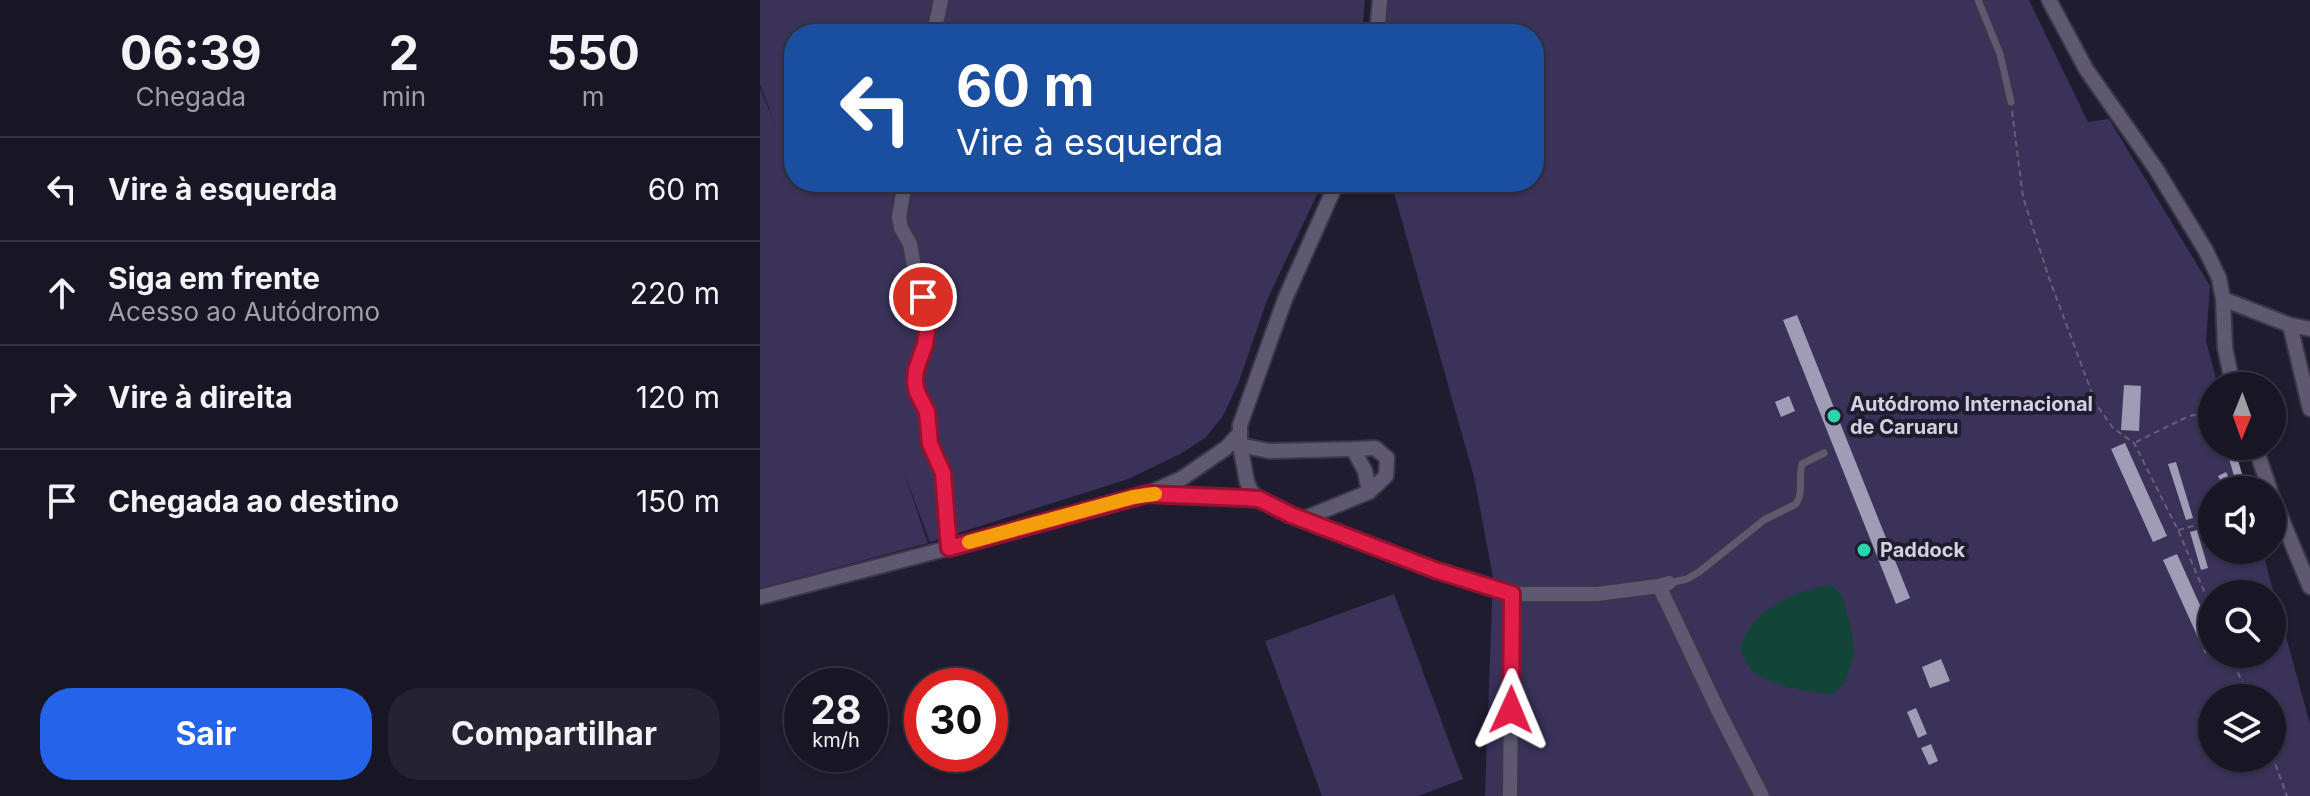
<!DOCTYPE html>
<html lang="pt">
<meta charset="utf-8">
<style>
body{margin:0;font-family:Inter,sans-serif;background:#252231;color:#f1f3f6;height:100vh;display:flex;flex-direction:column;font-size:30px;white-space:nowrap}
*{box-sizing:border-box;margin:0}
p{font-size:26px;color:#9f9fa6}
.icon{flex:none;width:44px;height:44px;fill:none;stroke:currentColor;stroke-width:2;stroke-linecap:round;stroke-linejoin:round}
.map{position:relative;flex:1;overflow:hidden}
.sheet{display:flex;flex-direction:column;background:#181524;width:760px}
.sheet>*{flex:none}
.top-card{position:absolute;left:24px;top:24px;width:760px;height:168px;border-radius:32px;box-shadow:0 2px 6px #0004,0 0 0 2px #363441;background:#1a4fa0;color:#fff;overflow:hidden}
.needle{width:52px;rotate:181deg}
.fabs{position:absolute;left:1438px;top:372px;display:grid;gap:16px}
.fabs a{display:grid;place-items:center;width:88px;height:88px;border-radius:50%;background:#181524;box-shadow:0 2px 6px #0004,0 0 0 2px #363441;font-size:40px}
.speed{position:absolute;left:24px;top:668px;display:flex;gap:16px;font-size:40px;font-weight:700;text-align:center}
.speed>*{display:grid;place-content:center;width:104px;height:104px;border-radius:50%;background:#181524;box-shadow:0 2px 6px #0004,0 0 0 2px #363441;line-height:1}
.speed small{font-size:20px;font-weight:400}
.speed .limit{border:12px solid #d22;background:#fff;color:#111}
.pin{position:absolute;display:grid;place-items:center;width:68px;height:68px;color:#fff;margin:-34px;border:4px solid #fff;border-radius:50%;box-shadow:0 2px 8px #0007}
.me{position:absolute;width:88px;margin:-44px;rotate:1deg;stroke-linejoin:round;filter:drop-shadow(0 0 6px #0008)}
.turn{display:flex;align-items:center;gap:28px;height:168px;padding:0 40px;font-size:36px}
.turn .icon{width:104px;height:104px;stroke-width:2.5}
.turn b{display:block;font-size:56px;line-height:68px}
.eta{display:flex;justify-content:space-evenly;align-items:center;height:136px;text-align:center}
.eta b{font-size:48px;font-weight:700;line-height:56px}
.primary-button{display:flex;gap:16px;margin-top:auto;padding:16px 40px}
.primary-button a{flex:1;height:92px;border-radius:32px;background:#2563eb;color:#fff;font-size:32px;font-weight:700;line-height:92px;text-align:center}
.primary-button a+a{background:#252231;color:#f1f3f6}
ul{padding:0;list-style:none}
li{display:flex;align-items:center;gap:24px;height:104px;padding:0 40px;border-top:2px solid #363441}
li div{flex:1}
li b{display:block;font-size:30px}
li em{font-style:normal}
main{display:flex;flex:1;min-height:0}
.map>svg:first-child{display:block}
.green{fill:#3b3259;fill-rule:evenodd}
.water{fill:#124538}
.building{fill:#a09cb6}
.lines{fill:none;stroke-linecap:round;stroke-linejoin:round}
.service-casing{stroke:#3a3748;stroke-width:11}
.minor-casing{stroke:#3a3748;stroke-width:18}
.path{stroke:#646172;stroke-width:2;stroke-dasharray:6 4;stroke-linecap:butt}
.service{stroke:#5e5971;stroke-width:7}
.minor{stroke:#5e5971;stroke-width:14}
.route-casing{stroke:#92132f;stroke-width:20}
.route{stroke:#e11d48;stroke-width:14}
.slow{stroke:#f59e0b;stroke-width:14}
.poi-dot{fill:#2ad5ac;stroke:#201c30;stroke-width:3}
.labels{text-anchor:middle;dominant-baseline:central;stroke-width:8;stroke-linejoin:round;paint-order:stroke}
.poi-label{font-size:20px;font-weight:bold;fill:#d3d1df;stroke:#201c30;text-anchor:start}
</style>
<main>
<section class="sheet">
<div class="eta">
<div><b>06:39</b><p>Chegada</p></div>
<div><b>2</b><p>min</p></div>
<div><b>550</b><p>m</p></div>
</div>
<ul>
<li><svg class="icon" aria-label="left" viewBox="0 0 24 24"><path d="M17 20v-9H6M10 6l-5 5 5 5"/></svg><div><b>Vire à esquerda</b></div><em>60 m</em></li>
<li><svg class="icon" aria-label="ahead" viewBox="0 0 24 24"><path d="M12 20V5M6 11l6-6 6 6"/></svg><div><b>Siga em frente</b><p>Acesso ao Autódromo</p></div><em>220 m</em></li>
<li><svg class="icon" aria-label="right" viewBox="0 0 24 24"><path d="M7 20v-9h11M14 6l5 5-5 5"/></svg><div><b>Vire à direita</b></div><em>120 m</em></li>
<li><svg class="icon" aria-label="arrive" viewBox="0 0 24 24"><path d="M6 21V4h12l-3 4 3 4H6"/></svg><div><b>Chegada ao destino</b></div><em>150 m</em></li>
</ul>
<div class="primary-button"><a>Sair</a><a>Compartilhar</a></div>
</section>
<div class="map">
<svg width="1550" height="796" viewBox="0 0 1550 796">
<rect width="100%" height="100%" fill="#201c30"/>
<!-- green -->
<path class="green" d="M0 0H605L602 34H34V182H563L507 300 478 384 463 416 445 438 420 454 368 479 170 542 143 470 168 543 0 588V88L16 127 0 84Z
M628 0H1269L1328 122 1349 119 1450 286 1446 341 1458 386H1452V446H1474L1486 490H1452V550H1502L1550 724V796H725L733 577 714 477 631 182H774V34H624ZM1452 594H1512V654H1452ZM1452 698H1512V758H1452Z
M634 594 703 779 658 796H562L505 641Z"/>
<!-- water -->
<path class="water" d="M1071 585 1082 595 1092 633 1094 655 1085 682 1073 694C1051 693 1003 686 989 667 985 662 983 655 980 650 989 611 1034 590 1071 585Z"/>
<!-- building -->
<path class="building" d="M1037 315 1150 598 1136 604 1023 320Z
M1364 385 1381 386 1379 431 1361 430Z
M1029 396 1035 411 1021 417 1015 402Z
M1365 443 1407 536 1393 542 1351 449Z
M1474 446 1482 474 1474 476 1466 448Z
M1416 462 1433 518 1426 520 1408 464Z
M1466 472 1475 490H1465L1458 476Z
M1437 530 1448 568 1441 570 1430 532Z
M1417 554 1452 632V650L1445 653 1403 560Z
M1181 659 1190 681 1170 688 1162 667Z
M1156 708 1167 734 1158 738 1147 712Z
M1171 744 1178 761 1169 765 1161 748Z"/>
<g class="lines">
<!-- service casing -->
<g class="service-casing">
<path id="service" d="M1218 0 1240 54 1251 102
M909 583 927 579 939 572 1004 520 1036 504C1044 493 1038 477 1042 464L1064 453"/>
</g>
<!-- minor casing -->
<g class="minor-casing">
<path id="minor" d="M1289 0 1326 69 1396 169 1446 251 1459 278 1463 299 1465 348 1473 386
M170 34 175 28 181 0
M617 34 620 0
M145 182 139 217 141 228 150 244 157 284 163 297 167 313 165 344 156 370 155 382 157 392 167 412 170 444 183 473 189 548
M577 182 525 299 480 425V445L487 482 491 491 499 499 531 515 675 570 752 594H837L899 586 909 583
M1463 299 1530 325 1550 329
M1530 325 1550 409
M480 445 509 451 593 449 605 471 609 492 543 519
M1495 446 1510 490
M593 449 615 448 627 458 626 476 609 492
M391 494 499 499
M1512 496 1550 587
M899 586 958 710 1002 796
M0 597 170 553 387 494 421 479 466 448 479 434
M750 796 752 594"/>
</g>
<!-- path -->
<path class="path" d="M1252 111 1263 197 1288 275 1336 404 1353 428 1374 443 1418 530 1452 610
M1376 442 1429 416 1452 412
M1418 530 1452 521
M1470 654 1489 698
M1512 755 1527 796"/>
<!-- service -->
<use href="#service" class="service"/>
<!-- minor -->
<use href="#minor" class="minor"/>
</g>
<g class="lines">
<!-- route casing -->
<g class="route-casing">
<path id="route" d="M163 297 167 313V331L165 344 156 370 155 382 157 392 167 412 170 444 183 473 189 548 387 494 485 498 499 499 531 515 675 570 752 594 751 710"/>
</g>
<!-- route -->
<use href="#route" class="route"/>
<!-- slow -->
<path class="slow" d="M209 542 373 497 395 494"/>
</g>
<!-- markers -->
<g class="poi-dot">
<circle cx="1074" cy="416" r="8"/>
<circle cx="1104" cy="550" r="8"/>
</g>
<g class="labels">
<!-- poi labels -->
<g class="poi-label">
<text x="1090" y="404">Autódromo Internacional<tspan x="1090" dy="23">de Caruaru</tspan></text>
<text x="1120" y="550">Paddock</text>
</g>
</g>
</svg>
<div class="fabs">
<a><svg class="needle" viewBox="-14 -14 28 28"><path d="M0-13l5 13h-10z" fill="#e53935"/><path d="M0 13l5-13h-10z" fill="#9f9fa6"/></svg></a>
<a><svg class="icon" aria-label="sound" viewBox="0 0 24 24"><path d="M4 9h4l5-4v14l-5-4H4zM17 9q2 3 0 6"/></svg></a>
<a><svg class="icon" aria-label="search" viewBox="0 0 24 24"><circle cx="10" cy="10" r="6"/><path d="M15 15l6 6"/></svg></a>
<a><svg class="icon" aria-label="layers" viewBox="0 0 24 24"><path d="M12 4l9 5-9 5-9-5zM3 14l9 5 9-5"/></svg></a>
</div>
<div class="speed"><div>28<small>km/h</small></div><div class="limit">30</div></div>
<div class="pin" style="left:163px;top:297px;background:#d93025"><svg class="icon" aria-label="arrive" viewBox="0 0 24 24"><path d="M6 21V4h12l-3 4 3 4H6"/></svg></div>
<svg class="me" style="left:751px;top:710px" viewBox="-20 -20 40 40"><path d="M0-17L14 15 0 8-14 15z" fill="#e11d48" stroke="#fff" stroke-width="4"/></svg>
<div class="top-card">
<div class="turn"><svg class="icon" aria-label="left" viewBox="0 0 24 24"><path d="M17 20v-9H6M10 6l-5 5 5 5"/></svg><div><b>60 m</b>Vire à esquerda</div></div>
</div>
</div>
</main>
